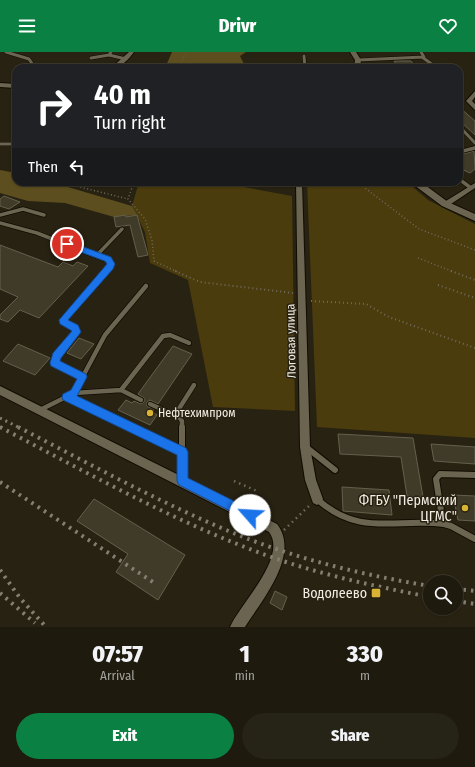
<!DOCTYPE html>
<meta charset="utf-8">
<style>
body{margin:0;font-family:"Fira Sans Condensed",sans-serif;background:#262317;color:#f1f3f6;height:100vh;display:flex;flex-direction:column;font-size:15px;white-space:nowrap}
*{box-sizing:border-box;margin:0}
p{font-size:13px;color:#a1a19e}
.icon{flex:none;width:22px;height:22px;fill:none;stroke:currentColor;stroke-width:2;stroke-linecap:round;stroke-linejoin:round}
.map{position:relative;height:575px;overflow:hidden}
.details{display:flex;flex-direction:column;background:#1e1a0e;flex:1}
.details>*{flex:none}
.top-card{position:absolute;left:12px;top:12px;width:451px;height:122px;border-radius:12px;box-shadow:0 1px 3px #0004,0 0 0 1px #3c382e;background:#202124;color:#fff;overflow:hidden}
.tools{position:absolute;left:423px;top:523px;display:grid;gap:8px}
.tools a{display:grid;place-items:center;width:40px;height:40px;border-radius:50%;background:#1e1a0e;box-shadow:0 1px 3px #0004,0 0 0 1px #3c382e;font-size:20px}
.pin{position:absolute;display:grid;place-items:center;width:34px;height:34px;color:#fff;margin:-17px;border:2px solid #fff;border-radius:50%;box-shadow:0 1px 4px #0007}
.me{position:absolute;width:44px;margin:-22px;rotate:296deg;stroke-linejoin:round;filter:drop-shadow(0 0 3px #0008)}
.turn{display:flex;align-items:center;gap:14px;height:84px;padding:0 16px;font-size:18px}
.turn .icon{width:52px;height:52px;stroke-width:2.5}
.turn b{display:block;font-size:28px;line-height:34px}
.then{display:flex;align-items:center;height:38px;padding:0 16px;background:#0003;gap:8px;font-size:15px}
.eta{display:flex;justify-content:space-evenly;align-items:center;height:68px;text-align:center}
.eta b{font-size:24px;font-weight:800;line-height:28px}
.primary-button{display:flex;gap:8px;margin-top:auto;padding:8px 16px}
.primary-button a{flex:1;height:46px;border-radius:24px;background:#0b8043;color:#fff;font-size:16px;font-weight:800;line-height:46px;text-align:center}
.primary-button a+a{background:#262317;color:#f1f3f6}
header{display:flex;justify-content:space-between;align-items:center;height:52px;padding:0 16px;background:#0b8043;color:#fff;font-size:18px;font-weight:800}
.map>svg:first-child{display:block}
.green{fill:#4b3c0e}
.forest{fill:#5c4e1f}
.building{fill:#403a28;stroke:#655f4d}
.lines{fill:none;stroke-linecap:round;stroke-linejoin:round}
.lane-far3-casing{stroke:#110c01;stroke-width:4}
.lane-far2-casing{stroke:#110c01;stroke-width:5}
.lane-far1-casing{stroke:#110c01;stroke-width:6}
.lane-casing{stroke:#110c01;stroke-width:8}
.street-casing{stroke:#110c01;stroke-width:2}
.secondary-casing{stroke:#110c01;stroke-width:2}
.path-far3{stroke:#706b5d;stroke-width:1;stroke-dasharray:0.5 2;stroke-linecap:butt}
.path-far2{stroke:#706b5d;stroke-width:1.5;stroke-dasharray:1 2.5;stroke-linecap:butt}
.path-far1{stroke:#706b5d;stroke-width:2;stroke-dasharray:1 3;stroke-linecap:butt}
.path{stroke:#706b5d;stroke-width:2.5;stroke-dasharray:1.5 4;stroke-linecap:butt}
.lane-far3{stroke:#6a6451;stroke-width:3}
.lane-far2{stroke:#6a6451;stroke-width:3.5}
.lane-far1{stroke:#6a6451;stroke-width:4.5}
.lane{stroke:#6a6451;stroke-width:6}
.street{fill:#6a6451;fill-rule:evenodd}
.secondary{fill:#6a6451;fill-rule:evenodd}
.rail-far1{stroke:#847f72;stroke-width:3;stroke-dasharray:2 4;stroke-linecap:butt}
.rail{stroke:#847f72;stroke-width:4;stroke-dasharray:2.5 5;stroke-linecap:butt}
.route{fill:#1a73e8;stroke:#114b97}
.poi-dot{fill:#d9b334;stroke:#282212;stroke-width:1.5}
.labels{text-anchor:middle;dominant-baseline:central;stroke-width:3;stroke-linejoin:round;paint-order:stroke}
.street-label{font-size:12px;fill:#f1ede3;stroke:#282212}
.poi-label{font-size:12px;fill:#f1ede3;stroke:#282212;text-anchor:start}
.near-poi-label{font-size:14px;fill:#f1ede3;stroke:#282212;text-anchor:end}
</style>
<header><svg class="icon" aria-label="menu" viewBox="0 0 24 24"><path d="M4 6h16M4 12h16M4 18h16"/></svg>Drivr<svg class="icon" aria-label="heart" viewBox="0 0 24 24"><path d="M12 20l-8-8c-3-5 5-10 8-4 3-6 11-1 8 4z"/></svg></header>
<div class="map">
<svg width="475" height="575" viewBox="0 0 475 575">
<rect width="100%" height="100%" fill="#282212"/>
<!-- green -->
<path class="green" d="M139 130H216L292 144 295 359 213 355 188 228 150 211 145 180 132 154Z
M307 130H407L428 148 475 172V386L317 375Z"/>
<!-- forest -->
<path class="forest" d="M172 0H246L240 4 246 16H165Z
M0 118 16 121V130H51L132 154 137 163 114 165 65 151 28 149 0 141Z"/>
<!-- building -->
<path class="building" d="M394 9H411L414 13 409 14 411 16H399Z
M459 55 475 69V83L459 68Z
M474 99 475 117 470 121 459 116V103Z
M4 144 20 150 9 157 0 154V147Z
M125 163 126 165 137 163 148 203 138 205 130 173 116 175 114 165Z
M0 193 58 215 63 210 73 214 77 210 88 214 39 266 20 258 8 270 0 267V263L18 245 0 237Z
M79 286 94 292 81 307 67 301Z
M18 292 50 306 35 323 3 309Z
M173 294 192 302 158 352 150 348 147 350V354L154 358 152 360 157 363 150 373 118 358 126 348 132 351 134 349 141 352 144 350V346L138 342Z
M338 382 413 386 423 445 407 444 401 405 340 402Z
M431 392 475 395V412L434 409Z
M342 435 389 438 392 463 343 459Z
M453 443 475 444V469L458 468Z
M94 447 185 503 158 548 116 520 128 502 77 469Z
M275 539 287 545 282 558 270 551Z"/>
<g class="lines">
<!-- lane-far3 casing -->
<g class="lane-far3-casing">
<path id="lane-far3" d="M6 0 29 7 35 16
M111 0 109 3 126 7
M304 4 305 16
M422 5 437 16
M91 6 109 3
M358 8 424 5 421 0
M459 32 461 33
M459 74 475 91
M0 92H16
M471 97 475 96"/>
</g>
<!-- lane-far2 casing -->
<g class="lane-far2-casing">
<path id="lane-far2" d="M459 100 475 96
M459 127 471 136
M0 163 23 157 44 163
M0 171 37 181 111 210 110 215 106 220
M97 203 122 177"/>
</g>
<!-- lane-far1 casing -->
<g class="lane-far1-casing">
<path id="lane-far1" d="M82 325 55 311 57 304 77 280 65 271 63 267 107 219
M121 338 163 284 170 283 189 291
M74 341 105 283 146 234
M67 345 133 376
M150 352 179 365 182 369V376
M40 358 74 341 121 338 141 348
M175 363 194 333"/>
</g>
<!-- lane casing -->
<g class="lane-casing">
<path id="lane" d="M131 375 183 400
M182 375V429
M306 395 335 418
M318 448C360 485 396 466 444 472L451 474 475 487
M443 472 436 427 440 422 475 423"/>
</g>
<!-- street casing -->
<g class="street-casing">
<path id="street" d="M129 0H134C128 8 121 16 111 16Z
M0 31 16 32V36L0 35Z
M475 39V45L472 49 475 52V58L466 49Z
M296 130H302L310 395 316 428 323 447 321 451 317 453 313 451 305 428 300 395Z
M475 131V136L448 154H445L441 152Z
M0 334 277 472C301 503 261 549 245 575H230C240 552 288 505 269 480L0 343Z"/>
</g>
<!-- secondary casing -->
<g class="secondary-casing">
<path id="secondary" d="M350 0H356L361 8 360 16H354L355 8Z
M410 130H421L448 150 475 162V169L442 154Z"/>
</g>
<!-- path-far3 -->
<path class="path-far3" d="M179 16 186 0"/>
<!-- path-far2 -->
<path class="path-far2" d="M16 108V110
M60 130 128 147
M134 130 128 147 145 167 152 188 154 209 178 220
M357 130 419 177 475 198
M418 206 454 220"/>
<!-- path-far1 -->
<path class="path-far1" d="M175 219 200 230 293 241
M451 219 475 228
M438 233 475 246
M311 249 366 252 389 265 475 296"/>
<!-- path -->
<path class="path" d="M234 429 257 439
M284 478 310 453"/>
<!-- lane-far3 -->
<use href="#lane-far3" class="lane-far3"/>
<!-- lane-far2 -->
<use href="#lane-far2" class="lane-far2"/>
<!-- lane-far1 -->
<use href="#lane-far1" class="lane-far1"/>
<!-- lane -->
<use href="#lane" class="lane"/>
<!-- street -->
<use href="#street" class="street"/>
<!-- secondary -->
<use href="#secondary" class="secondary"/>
<!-- rail-far1 -->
<path class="rail-far1" d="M0 366 20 376
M0 375 2 376"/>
<!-- rail -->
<path class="rail" d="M0 375C86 420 171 468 263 502 317 522 374 534 430 545
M18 375C94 414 171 457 251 488 309 510 369 524 430 534
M0 430 156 532
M0 518 20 546 46 575
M456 537 475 539
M0 541 35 571
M456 549 475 552"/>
</g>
<!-- route -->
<path class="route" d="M64 190H70L111 205 115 212 113 217 68 268 78 273 81 280 61 306 60 309 86 322 87 325 77 344 186 396 188 400V426L254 459 256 463 254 467 250 469 246 467 179 433 177 429V403L63 348 62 345 63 342 71 338 77 327 51 314 50 311 53 301 72 279 60 272 59 268 107 212 105 209 64 194Z"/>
<!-- markers -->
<g class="poi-dot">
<circle cx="150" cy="361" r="4"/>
<circle cx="465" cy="456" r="4"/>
<rect x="371" y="536" width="10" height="10" rx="2"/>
</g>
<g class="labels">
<!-- street labels -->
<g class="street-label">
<text transform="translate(291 289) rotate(-91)">Логовая улица</text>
</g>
<!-- poi labels -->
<g class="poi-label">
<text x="158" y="361">Нефтехимпром</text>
</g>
<!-- near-poi labels -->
<g class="near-poi-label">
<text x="457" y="448">ФГБУ "Пермский<tspan x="457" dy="16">ЦГМС"</tspan></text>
<text x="367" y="541">Водолеево</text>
</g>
</g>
</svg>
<div class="tools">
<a><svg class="icon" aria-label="search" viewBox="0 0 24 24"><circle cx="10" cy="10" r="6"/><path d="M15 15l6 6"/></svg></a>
</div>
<div class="pin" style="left:67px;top:192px;background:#d93025"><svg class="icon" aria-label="arrive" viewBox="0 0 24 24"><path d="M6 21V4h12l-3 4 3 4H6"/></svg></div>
<svg class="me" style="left:250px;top:463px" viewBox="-20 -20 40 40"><circle r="19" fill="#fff"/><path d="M0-13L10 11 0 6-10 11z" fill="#1a73e8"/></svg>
<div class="top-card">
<div class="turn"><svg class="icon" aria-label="right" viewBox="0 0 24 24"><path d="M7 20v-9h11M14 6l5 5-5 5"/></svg><div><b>40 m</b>Turn right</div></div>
<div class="then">Then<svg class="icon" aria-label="left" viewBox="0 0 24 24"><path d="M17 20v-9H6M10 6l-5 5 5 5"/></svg></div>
</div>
</div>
<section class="details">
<div class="eta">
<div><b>07:57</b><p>Arrival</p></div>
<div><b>1</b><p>min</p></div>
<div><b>330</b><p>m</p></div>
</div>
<div class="primary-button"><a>Exit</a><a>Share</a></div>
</section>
